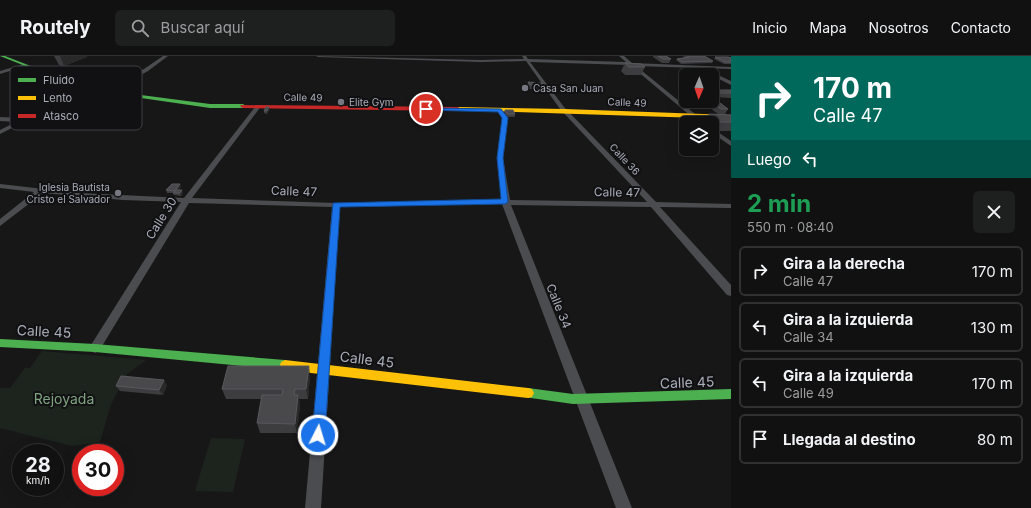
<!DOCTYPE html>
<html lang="es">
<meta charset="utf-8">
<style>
body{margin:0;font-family:Inter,sans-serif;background:#1e1f1f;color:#f1f3f6;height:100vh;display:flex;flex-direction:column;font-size:15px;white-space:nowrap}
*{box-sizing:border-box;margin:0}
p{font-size:13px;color:#9c9d9f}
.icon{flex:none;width:22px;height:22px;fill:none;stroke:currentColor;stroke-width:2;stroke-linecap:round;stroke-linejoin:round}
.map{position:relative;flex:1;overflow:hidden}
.side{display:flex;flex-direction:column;background:#111;width:300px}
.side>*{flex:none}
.guide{background:#00695c;color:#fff;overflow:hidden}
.needle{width:26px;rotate:182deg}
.buttons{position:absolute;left:679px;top:12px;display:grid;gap:8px}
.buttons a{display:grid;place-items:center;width:40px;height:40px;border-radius:6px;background:#111;box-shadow:0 4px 16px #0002,0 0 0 1px #303131;font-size:20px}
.speed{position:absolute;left:12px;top:388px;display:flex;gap:8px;font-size:20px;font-weight:700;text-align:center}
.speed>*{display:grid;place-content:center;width:52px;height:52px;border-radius:50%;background:#111;box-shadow:0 4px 16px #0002,0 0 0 1px #303131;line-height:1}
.speed small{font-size:10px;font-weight:400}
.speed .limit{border:6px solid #d22;background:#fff;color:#111}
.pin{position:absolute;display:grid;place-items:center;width:34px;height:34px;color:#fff;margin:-17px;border:2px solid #fff;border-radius:50%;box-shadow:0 1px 4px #0007}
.me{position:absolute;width:44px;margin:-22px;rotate:5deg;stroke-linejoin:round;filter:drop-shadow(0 0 3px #0008)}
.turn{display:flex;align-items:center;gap:14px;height:84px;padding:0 16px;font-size:18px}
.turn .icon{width:52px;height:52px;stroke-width:2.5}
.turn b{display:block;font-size:28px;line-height:34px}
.then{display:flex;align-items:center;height:38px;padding:0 16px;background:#0003;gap:8px;font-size:15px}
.round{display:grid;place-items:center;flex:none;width:42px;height:42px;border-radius:6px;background:#1e1f1f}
.head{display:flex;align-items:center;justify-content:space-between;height:68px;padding:0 16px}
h1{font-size:24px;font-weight:700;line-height:30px;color:#1e9e55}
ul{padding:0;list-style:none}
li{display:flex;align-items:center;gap:12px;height:50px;margin:0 8px 6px;padding:0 8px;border:2px solid #303131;border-radius:6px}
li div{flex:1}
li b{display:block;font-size:15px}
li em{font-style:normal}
header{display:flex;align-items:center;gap:24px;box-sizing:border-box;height:56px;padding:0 20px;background:#111;border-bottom:1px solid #303131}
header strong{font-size:19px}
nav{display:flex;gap:22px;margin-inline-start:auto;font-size:14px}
.search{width:280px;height:36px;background:#1e1f1f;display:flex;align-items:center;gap:10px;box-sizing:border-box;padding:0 14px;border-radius:6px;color:#9c9d9f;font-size:15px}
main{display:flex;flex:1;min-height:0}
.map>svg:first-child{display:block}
.green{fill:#1d241e}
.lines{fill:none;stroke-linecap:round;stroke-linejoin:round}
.street{fill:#4b4c50;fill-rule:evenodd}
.fast{fill:#4caf50;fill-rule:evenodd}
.slow{fill:#ffc107;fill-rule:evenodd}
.jam{fill:#c62828;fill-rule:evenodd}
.wall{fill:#3d3d3f}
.shaded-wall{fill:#29292a}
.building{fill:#49494c;stroke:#58595d}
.route{fill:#1a73e8;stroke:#114b97}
.poi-dot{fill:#757880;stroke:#111113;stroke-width:1.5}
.labels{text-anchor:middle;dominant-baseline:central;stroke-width:4;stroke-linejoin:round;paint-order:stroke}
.far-poi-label{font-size:10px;fill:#a8adb8;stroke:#111113;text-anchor:start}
.far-street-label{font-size:10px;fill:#a8adb8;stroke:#111113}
.street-label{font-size:12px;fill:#a8adb8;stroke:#111113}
.near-street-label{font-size:14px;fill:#a8adb8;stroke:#111113}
.near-park-label{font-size:14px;fill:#7fa381;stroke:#111113}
.key{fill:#111113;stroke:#3e4045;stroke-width:1}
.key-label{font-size:11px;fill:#a8adb8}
</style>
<header>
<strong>Routely</strong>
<div class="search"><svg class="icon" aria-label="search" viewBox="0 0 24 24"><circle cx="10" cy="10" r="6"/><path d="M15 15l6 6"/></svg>Buscar aquí</div>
<nav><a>Inicio</a><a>Mapa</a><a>Nosotros</a><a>Contacto</a></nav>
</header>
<main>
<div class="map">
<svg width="731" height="452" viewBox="0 0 731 452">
<rect width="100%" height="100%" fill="#171717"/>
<!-- green -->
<path class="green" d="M42 295 146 304 127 318 111 348 100 386 72 390 0 372V332H10L25 312H30Z
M211 382 245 383 233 436 195 435Z"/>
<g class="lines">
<!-- street -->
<path class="street" d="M163 0H168L148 15 107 38 102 37 144 13Z
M316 0 481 4 524 3 522 0H526L528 3 626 6 619 0H624L632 7 731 11V13L636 10 706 67H699L630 9 530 6 564 51 656 146 731 148V152L660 151 731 229V240L727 239 651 151 511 149 632 452H616L502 148 340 151 321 452H305L332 151 189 147 99 295 95 297 91 295 89 292 91 289 181 146 123 144 43 137 0 170V163L34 136 0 132V128L79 137 184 142 255 51H259V53L192 142 336 147 502 144 497 102 502 62 496 54 499 52 508 62 503 102 510 144 647 146 560 53 526 5 481 6 318 1Z
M24 8 26 10 0 18V15Z
M705 13 731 25V29L703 15Z
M55 21 60 22 22 41 17 40Z
M84 32 89 33 0 78V74L16 66 0 65V61L23 62Z
M712 72 731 85V90L712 77Z"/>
<!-- fast -->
<path class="fast" d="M0 0H5L87 32 210 48H243L246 50 243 52H210L86 34Z
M0 283 95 288 285 304 289 306 290 309 289 312 285 314 95 296 0 291Z
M528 332 573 338 731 333V343L573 348 524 341 522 337 524 333Z"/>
<!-- slow -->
<path class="slow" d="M458 51 565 53 731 59V63L456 54 455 53Z
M285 304 528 332 532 333 534 337 532 341 528 342 285 314 281 312 280 309 281 306Z"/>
<!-- jam -->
<path class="jam" d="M241 49 458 51 461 53 458 55 243 52 240 50Z"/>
</g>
<!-- wall -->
<path class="wall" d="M54 0H86L87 1 64 10 59 9Z
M653 0H666L671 3 669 7H662L653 1Z
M683 0H704L713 5 712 7 681 8 676 4 677 3 685 2Z
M715 1 731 2V8H724L714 3Z
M625 7 645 11 641 19H625L621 15Z
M528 26 544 29 543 34 529 33 527 31Z
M713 34H731V42L714 41 712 40Z
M708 45H712L728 53 725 58H718L706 49Z
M270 53 267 58 264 57V55Z
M505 54 515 58V61H506L504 56Z
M709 58 731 59V75H714L712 74V67H704Z
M181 131 178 134 183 137 181 140 174 139 173 137H167L166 134Z
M310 321 308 343H299L300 349 297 377H260L257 367 261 343H226L222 333Z
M167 329 163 339 120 335 116 330Z"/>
<!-- shaded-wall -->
<path class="shaded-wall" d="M60 0H86L87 1 64 10Z
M269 51 270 53 267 58V55Z
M180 128 181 131 176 137 175 135Z
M182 134 183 137 181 140 180 137Z
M309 310 310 321 308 343 306 333Z
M164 324 167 329 163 339 159 334Z
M298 339 300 349 297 377 295 368Z"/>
<!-- building -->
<path class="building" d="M658 0H666L671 3H663Z
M687 0H704L713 5 682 6 677 3 689 1Z
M715 1H728L731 2V6H725Z
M625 7 641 8 645 11H629Z
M528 26 542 27 544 29H530Z
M713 34H731V37H717Z
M712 44H716L728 53H721L710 45H712Z
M266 51H269L267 55H264Z
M505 54H513L515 58H507Z
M709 58 731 59V66H719Z
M172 128H180L175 135 166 134Z
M176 134H182L180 137H173Z
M228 310H309L306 333H295L294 339H298L295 368 257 367 262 339H282L283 333H222Z
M121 320 164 324 159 334 116 330Z"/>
<!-- route -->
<path class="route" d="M426 52 501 53 508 62 503 102 508 146 505 148 340 151 325 379 323 384 318 385 314 384 312 379 333 147 501 143 497 102 502 62 498 56 424 54Z"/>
<!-- markers -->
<g class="poi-dot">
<circle cx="525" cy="32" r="4"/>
<circle cx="341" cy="46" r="4"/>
<circle cx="118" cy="137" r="4"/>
</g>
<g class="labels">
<!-- far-poi labels -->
<g class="far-poi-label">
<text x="533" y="32">Casa San Juan</text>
<text x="349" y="46">Elite Gym</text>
<text x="110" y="131" text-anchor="end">Iglesia Bautista<tspan x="110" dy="12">Cristo el Salvador</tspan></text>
</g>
<!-- far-street labels -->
<g class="far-street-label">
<text transform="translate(303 41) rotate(1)">Calle 49</text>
<text transform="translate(627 46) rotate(2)">Calle 49</text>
<text transform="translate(625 103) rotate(47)">Calle 36</text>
</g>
<!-- street labels -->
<g class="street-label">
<text transform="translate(294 135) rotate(2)">Calle 47</text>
<text transform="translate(617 136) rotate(1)">Calle 47</text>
<text transform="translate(161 162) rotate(-58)">Calle 30</text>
<text transform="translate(559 250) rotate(68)">Calle 34</text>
</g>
<!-- near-street labels -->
<g class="near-street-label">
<text transform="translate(44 275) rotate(3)">Calle 45</text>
<text transform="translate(367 303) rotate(7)">Calle 45</text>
<text transform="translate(687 326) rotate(-2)">Calle 45</text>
</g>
<!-- near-park labels -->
<g class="near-park-label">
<text x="64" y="342">Rejoyada</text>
</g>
</g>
<!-- legend -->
<rect x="10" y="10" width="132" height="64" rx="6" class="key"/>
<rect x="18" y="22" width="18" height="4" fill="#4caf50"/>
<rect x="18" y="40" width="18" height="4" fill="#ffc107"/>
<rect x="18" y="58" width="18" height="4" fill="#c62828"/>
<g class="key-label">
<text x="43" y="28">Fluido</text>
<text x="43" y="46">Lento</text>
<text x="43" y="64">Atasco</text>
</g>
</svg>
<div class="buttons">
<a><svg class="needle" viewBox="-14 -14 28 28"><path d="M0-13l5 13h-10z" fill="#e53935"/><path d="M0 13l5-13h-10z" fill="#9c9d9f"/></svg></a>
<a><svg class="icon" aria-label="layers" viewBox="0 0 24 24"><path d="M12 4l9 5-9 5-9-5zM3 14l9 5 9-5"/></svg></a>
</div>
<div class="speed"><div>28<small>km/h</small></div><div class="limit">30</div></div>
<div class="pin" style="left:426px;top:53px;background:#d93025"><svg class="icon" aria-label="arrive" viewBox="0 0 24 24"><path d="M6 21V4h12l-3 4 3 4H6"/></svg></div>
<svg class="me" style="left:318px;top:379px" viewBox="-20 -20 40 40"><circle r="17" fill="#1a73e8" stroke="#fff" stroke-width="3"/><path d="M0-11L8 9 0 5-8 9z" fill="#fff"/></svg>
</div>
<section class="side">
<div class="guide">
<div class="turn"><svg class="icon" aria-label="right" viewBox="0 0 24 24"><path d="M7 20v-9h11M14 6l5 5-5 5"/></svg><div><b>170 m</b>Calle 47</div></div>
<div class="then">Luego<svg class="icon" aria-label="left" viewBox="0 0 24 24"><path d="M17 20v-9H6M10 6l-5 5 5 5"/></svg></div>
</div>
<div class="head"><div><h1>2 min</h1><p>550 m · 08:40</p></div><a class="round"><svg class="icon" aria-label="close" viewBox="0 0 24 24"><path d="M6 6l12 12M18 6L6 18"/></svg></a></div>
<ul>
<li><svg class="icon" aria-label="right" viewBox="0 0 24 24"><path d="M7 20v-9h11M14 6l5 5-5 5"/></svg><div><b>Gira a la derecha</b><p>Calle 47</p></div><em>170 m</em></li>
<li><svg class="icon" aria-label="left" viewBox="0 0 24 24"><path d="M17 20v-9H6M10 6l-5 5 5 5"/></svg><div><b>Gira a la izquierda</b><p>Calle 34</p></div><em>130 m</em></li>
<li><svg class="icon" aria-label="left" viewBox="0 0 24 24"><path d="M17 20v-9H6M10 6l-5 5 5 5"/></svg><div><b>Gira a la izquierda</b><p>Calle 49</p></div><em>170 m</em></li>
<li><svg class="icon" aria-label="arrive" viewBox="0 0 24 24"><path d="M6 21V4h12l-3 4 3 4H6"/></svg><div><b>Llegada al destino</b></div><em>80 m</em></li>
</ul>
</section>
</main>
